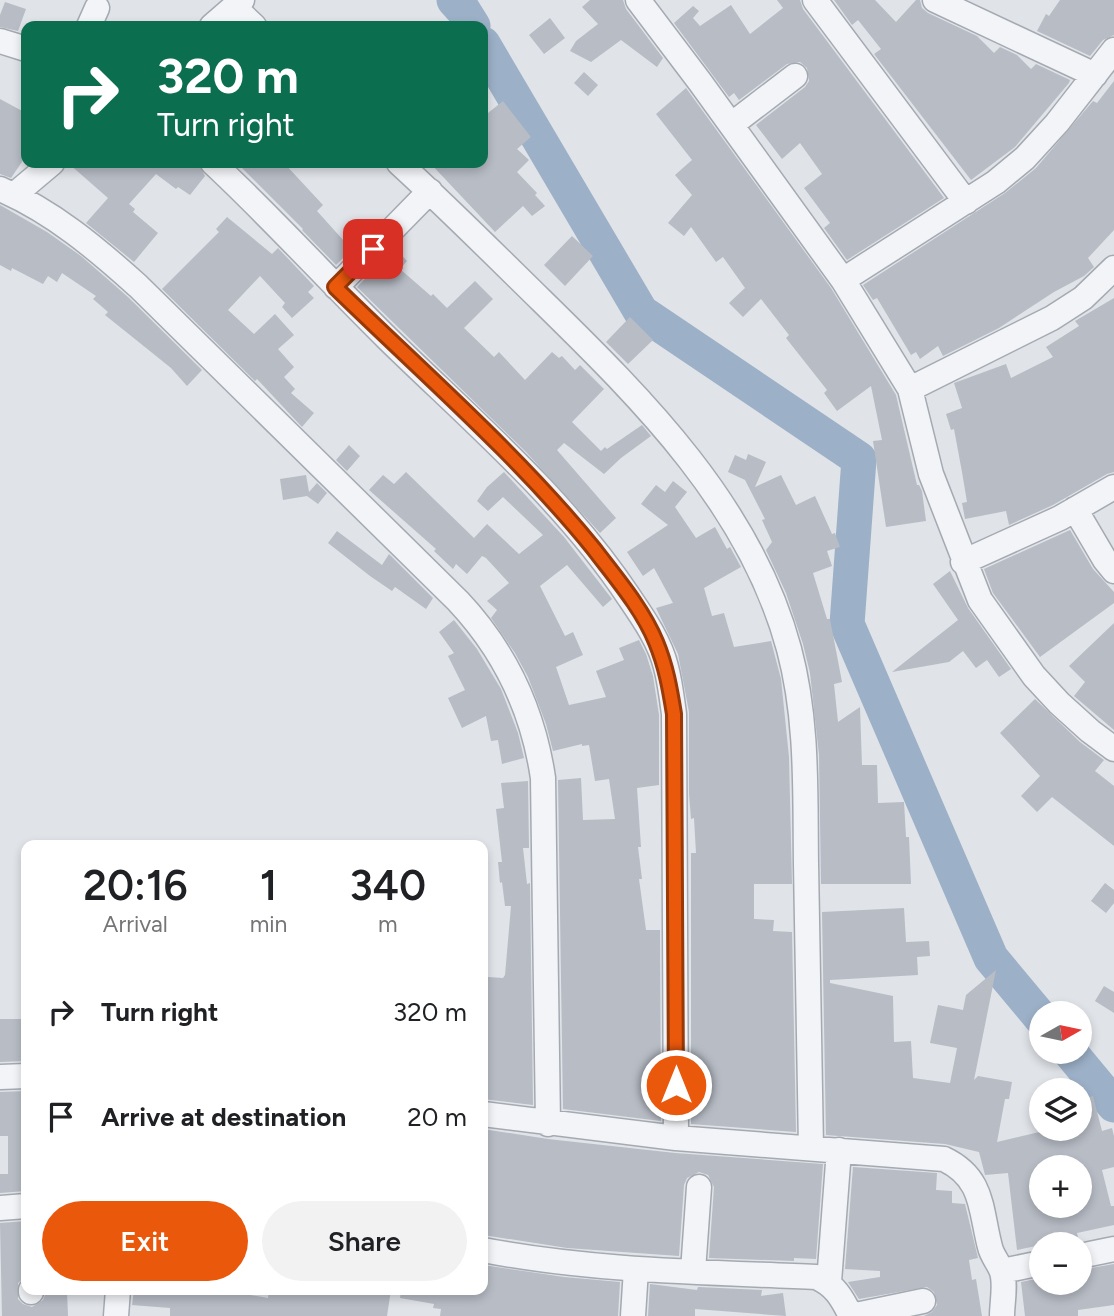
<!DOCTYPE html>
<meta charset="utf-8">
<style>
body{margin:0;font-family:Figtree,sans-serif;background:#f2f2f2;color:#202124;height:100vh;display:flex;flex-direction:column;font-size:26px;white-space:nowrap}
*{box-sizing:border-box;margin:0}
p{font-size:23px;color:#757577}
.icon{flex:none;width:38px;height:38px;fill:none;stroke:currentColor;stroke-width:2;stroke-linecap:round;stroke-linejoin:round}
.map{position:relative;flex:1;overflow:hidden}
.drawer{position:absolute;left:21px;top:840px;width:467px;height:455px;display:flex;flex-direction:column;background:#fff;border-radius:14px;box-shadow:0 4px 10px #0003}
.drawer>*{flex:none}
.guide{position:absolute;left:21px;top:21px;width:467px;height:147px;border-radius:14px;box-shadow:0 4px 10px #0003;background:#0b6e4f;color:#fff;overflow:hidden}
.needle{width:46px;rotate:81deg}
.buttons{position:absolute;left:1029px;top:1001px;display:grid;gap:14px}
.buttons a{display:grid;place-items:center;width:63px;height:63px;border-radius:50%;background:#fff;box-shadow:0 4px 10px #0003;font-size:35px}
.pin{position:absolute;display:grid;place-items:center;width:60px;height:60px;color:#fff;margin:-30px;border-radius:14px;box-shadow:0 4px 10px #0006}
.me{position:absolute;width:77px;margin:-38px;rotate:0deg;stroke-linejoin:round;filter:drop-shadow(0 0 5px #0008)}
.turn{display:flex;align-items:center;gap:24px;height:147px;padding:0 21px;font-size:32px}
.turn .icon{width:91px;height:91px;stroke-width:2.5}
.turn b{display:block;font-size:49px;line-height:60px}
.eta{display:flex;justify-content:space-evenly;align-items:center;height:119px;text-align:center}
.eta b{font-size:42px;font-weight:600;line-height:49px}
.primary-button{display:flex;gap:14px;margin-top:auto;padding:14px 21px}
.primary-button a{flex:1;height:80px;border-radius:42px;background:#ea580c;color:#fff;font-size:28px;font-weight:600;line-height:80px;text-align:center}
.primary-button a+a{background:#f2f2f2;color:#202124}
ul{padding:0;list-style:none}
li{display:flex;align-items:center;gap:21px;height:105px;padding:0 21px}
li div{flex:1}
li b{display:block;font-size:26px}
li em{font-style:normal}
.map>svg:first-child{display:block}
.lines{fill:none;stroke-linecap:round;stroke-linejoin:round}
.river{stroke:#9cb0c7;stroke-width:35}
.building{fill:#b7bcc5;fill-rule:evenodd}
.minor-casing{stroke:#a5aab2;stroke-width:27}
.minor{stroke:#f2f4f7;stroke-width:24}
.route-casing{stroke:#983908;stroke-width:18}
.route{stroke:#ea580c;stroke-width:12}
</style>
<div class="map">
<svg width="1114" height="1316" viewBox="0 0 1114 1316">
<rect width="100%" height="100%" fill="#e0e3e8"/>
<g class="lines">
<!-- river -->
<path class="river" d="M454 0 463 10 473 26
M483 44 641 312 859 459 847 624 991 958 1041 1018
M1070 1052 1114 1105"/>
</g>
<!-- building -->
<path class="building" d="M590 0H623L626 9 663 58 657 67 621 40 591 62 570 51 576 41 598 24 582 7Z
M777 0H800L803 9 944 198 847 260 824 228 830 223 804 188 822 174 800 143 782 159 756 125 805 87 809 81 807 68 800 62 787 64 739 100 734 93 729 97 674 23 693 6 699 11 693 18 700 26 731 5 750 34 783 8Z
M834 0H875L896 22 916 0H920L922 8 928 13 977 36 994 53 1000 47 1017 55 1031 69 1036 64 1070 80 1069 83 1015 147 971 180 874 54 881 49 858 20 852 25Z
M1060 0H1114V35L1103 40 1090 56 1037 31 1046 14 1049 16Z
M5 2 26 9 18 31 0 27V15Z
M550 18 565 38 544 54 529 35Z
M584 72 598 85 588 96 574 83Z
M1114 81V230L1088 258 1094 267 1084 276 1054 292 999 328 943 356 938 346 920 359 916 352 911 355 877 298 873 300 863 285 1005 193 1036 168 1093 101 1097 103Z
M686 88 831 288 896 395 917 485H919L922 491 926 521 886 527 873 441 882 440 871 386 837 411 824 393 827 390 786 338 789 335 761 299 743 317 729 303 745 288 723 257 716 262 691 227 684 236 668 223 692 195 675 175 692 160 656 114Z
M0 99 26 113V156L11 178 0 174Z
M503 101 531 137 517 149 529 160 517 172 537 193 535 195 545 206 532 216 523 206 495 232 430 163H483V117Z
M68 163H198L205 176 190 195 178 187 176 189 156 174 129 204 135 209 133 212 158 233 134 262 86 223 108 198Z
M237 163H284L323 205 317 211 344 241 361 223 370 231 336 265 302 230 303 229Z
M0 205 47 232 81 256 128 297 202 370 187 386 171 368 105 315 108 312 93 299 96 296 62 273 57 282 48 276 43 284 12 268 11 271 0 265Z
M227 217 272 254 278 248 314 286 308 292 314 298 292 318 282 307 285 303 260 276 228 310 254 334 275 314 294 335 278 349 294 367 284 377 295 389 291 393 314 413 302 427 257 379 255 381 162 289 219 232 216 229Z
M572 236 593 256 565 286 544 265Z
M395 248 407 261 400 269 431 296 433 294 447 308 475 281 493 299 464 328 494 357 499 352 525 380 552 352 559 358 562 356 575 370 580 365 604 389 572 422 601 451 605 447 607 449 642 425 651 436 621 458 604 474 564 443 557 450 616 518 600 533 526 452 357 287Z
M1114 298V472L1107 474 1053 505 1009 525 1006 511 965 519 962 503 967 502 962 472 954 429 951 430 946 414 962 408 954 383 1006 364 1011 378 1053 357 1046 347 1079 326 1075 321Z
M630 317 653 340 628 364 606 342Z
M349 445 360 456 347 471 336 460Z
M748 454 766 462 755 487 781 475 796 505 815 496 832 534 835 533 840 547 827 551 832 566 813 573 827 619H830L842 682 834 684 838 722 860 707 862 765H877L878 803 904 802 906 837H909L911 884H821L819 755 810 673 803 644 786 593 766 550 772 542 762 520 765 519 745 480 728 472 735 455 746 460Z
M406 472 474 538 487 524 519 554 543 535 503 497 488 511 477 501 487 487 504 472 564 537 612 599 603 607 567 565 540 586 565 636 573 632 583 655 556 667 569 705 606 697 596 671 624 660 619 648 639 640 646 654 653 676 659 715V785L637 788 641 847H638L642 879H639L646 930H660L661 1121 563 1109 558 780 581 778 583 820 615 819 609 779 595 781 589 745 582 746V744L553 751 546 724 528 677 515 653 491 618 497 610 487 601 509 583 486 558 482 556 467 574 456 564 453 569 434 551 436 549 369 490 383 475 394 484Z
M306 475 309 492 317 483 327 493 318 504 307 496 283 500 280 479Z
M673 481 687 492 675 507 696 538 715 527 727 549 730 547 741 567 704 588 712 616 724 613 734 647 771 641 781 679 789 757 792 884H754V919L774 920 773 931 792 932 796 1132 691 1124V853H696L694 818 691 819 689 794V712L678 654 656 608 673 603 654 568 643 576 627 552 668 525 641 504 656 485 665 492Z
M1070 530 1093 569 1114 592V603L1040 657 993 593 984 569Z
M337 531 382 565 389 554 433 598 426 609 395 587 392 591 370 576 328 543Z
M950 571 968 608 1011 669 999 677 987 660 976 668 963 651 949 662 892 672 958 620 933 584Z
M454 620 477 649 501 689 518 733 524 758 502 764 498 740 491 741 486 716 462 728 448 698 465 690 448 656 454 653 439 632Z
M1114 623V730L1074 696 1085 682 1069 666Z
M1035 699 1080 742 1104 760 1095 771 1114 786V846L1052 797 1037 812 1021 796 1040 776 1000 733Z
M528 781 529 848H523L527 884 530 883 533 1105 483 1099V1044L488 977 503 978 505 975 511 906H505L502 882 500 883 498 862H502L496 809 504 808 501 783Z
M1105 883 1114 890V903L1106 913 1091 901Z
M904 908 906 942 929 941 930 956 917 957 918 975 830 980V983L893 996 894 1042 911 1041 913 1078 950 1083 957 1048 930 1043 938 1005 963 1010 966 995 996 970 974 1080 978 1076 1012 1082 1009 1099H1005L997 1142 1052 1129H1080V1100L1093 1096 1102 1131 1112 1128 1114 1136V1167L1102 1170 1111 1206H1114V1225L1077 1233 1078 1237 1017 1250 1008 1173 985 1175 979 1152 945 1144 826 1135 822 912ZM1041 1167H1080V1206H1041Z
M1104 986 1114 992V1013L1095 1001Z
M0 1019H26V1061L0 1062Z
M26 1091V1191L0 1193V1174H8V1136H0V1092Z
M483 1129 548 1139 675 1153 823 1164 816 1259 794 1258V1261L709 1258 714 1187 708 1175 699 1172 687 1178 684 1185 679 1256 567 1248 483 1235Z
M853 1167 937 1173 936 1190 952 1191V1203L965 1204 978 1258 969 1260 972 1280 976 1279 982 1316H924L932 1312 937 1305 934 1292 927 1287 859 1299 848 1282 880 1277V1271L845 1269Z
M26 1221V1240H22L26 1276 18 1283V1299L23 1304 32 1307 43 1300 46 1292 67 1291 68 1316H2L0 1223Z
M1114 1264V1305L1078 1310V1316H1025L1021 1282 1041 1278V1283H1080V1270Z
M483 1265 564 1277 620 1282 618 1316H440L441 1309 433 1308 434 1304 400 1298 401 1290H483Z
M650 1284 697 1290 698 1287 762 1290 761 1296 783 1293 786 1316 695 1309V1316H648Z
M134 1290H233V1292L268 1298 269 1290H391L387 1316H170V1308L132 1305Z"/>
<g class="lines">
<!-- minor casing -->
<g class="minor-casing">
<path id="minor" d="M638 0 700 82 843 280 910 389 931 474 980 600 1034 676 1059 703 1090 731 1114 749
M815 0 966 202
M935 0 1095 75
M234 7 254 26
M89 26 97 8
M212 26 242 0
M0 41 26 49
M731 125 795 76
M213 163C273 219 329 281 388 339 472 421 564 499 629 597 644 619 660 642 666 667 670 682 672 699 674 714L676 1138
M399 163C448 208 495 255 542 301 644 401 751 507 789 649 808 720 805 791 806 864 808 958 809 1053 811 1148
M0 189C52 211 97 249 138 286L458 601C505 651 533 710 543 778L548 1124
M14 195 52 163
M843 280 996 182 1025 158 1057 123 1114 50
M336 287 430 191
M910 389 1052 318 1083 298 1114 268
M1075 509 1105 560 1114 571
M963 562 1060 518 1114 487
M0 1077 26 1076
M483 1114 676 1138 944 1159C984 1178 980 1209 990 1247 992 1256 999 1263 1002 1272 1006 1285 1002 1303 1002 1316
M0 1208 26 1206
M483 1250C593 1271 704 1272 816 1277 835 1285 842 1298 851 1316
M1080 1256 1114 1249
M693 1271 699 1187
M1002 1271 1041 1263
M829 1282 839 1150
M31 1292V1290
M116 1316 118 1290
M633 1316 636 1269
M851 1316 923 1301"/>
</g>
<!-- minor -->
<use href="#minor" class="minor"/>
</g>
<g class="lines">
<!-- route casing -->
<g class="route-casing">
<path id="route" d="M373 249 335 287C422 372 518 455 594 549 616 578 642 608 656 642 666 666 670 689 674 714L676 1085"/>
</g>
<!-- route -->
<use href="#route" class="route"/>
</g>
</svg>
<div class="buttons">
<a><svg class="needle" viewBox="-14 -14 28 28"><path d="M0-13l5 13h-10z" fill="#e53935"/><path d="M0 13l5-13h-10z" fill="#757577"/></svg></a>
<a><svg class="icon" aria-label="layers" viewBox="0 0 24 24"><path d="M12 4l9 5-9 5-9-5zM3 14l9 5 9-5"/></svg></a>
<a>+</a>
<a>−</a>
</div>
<div class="pin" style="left:373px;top:249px;background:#d93025"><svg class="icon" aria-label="arrive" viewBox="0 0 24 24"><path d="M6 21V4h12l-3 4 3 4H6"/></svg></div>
<svg class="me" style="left:676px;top:1085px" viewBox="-20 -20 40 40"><circle r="17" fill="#ea580c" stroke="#fff" stroke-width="3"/><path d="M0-11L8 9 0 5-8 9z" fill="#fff"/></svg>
<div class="guide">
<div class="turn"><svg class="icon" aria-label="right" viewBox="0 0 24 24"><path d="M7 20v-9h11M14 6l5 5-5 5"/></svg><div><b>320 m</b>Turn right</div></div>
</div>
<section class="drawer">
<div class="eta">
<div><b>20:16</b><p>Arrival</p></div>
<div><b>1</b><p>min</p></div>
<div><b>340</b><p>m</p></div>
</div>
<ul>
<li><svg class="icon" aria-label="right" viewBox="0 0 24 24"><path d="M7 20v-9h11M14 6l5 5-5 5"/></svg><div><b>Turn right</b></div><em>320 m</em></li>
<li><svg class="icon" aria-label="arrive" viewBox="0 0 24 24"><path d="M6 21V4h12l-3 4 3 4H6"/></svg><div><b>Arrive at destination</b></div><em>20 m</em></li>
</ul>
<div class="primary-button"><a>Exit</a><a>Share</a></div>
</section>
</div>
